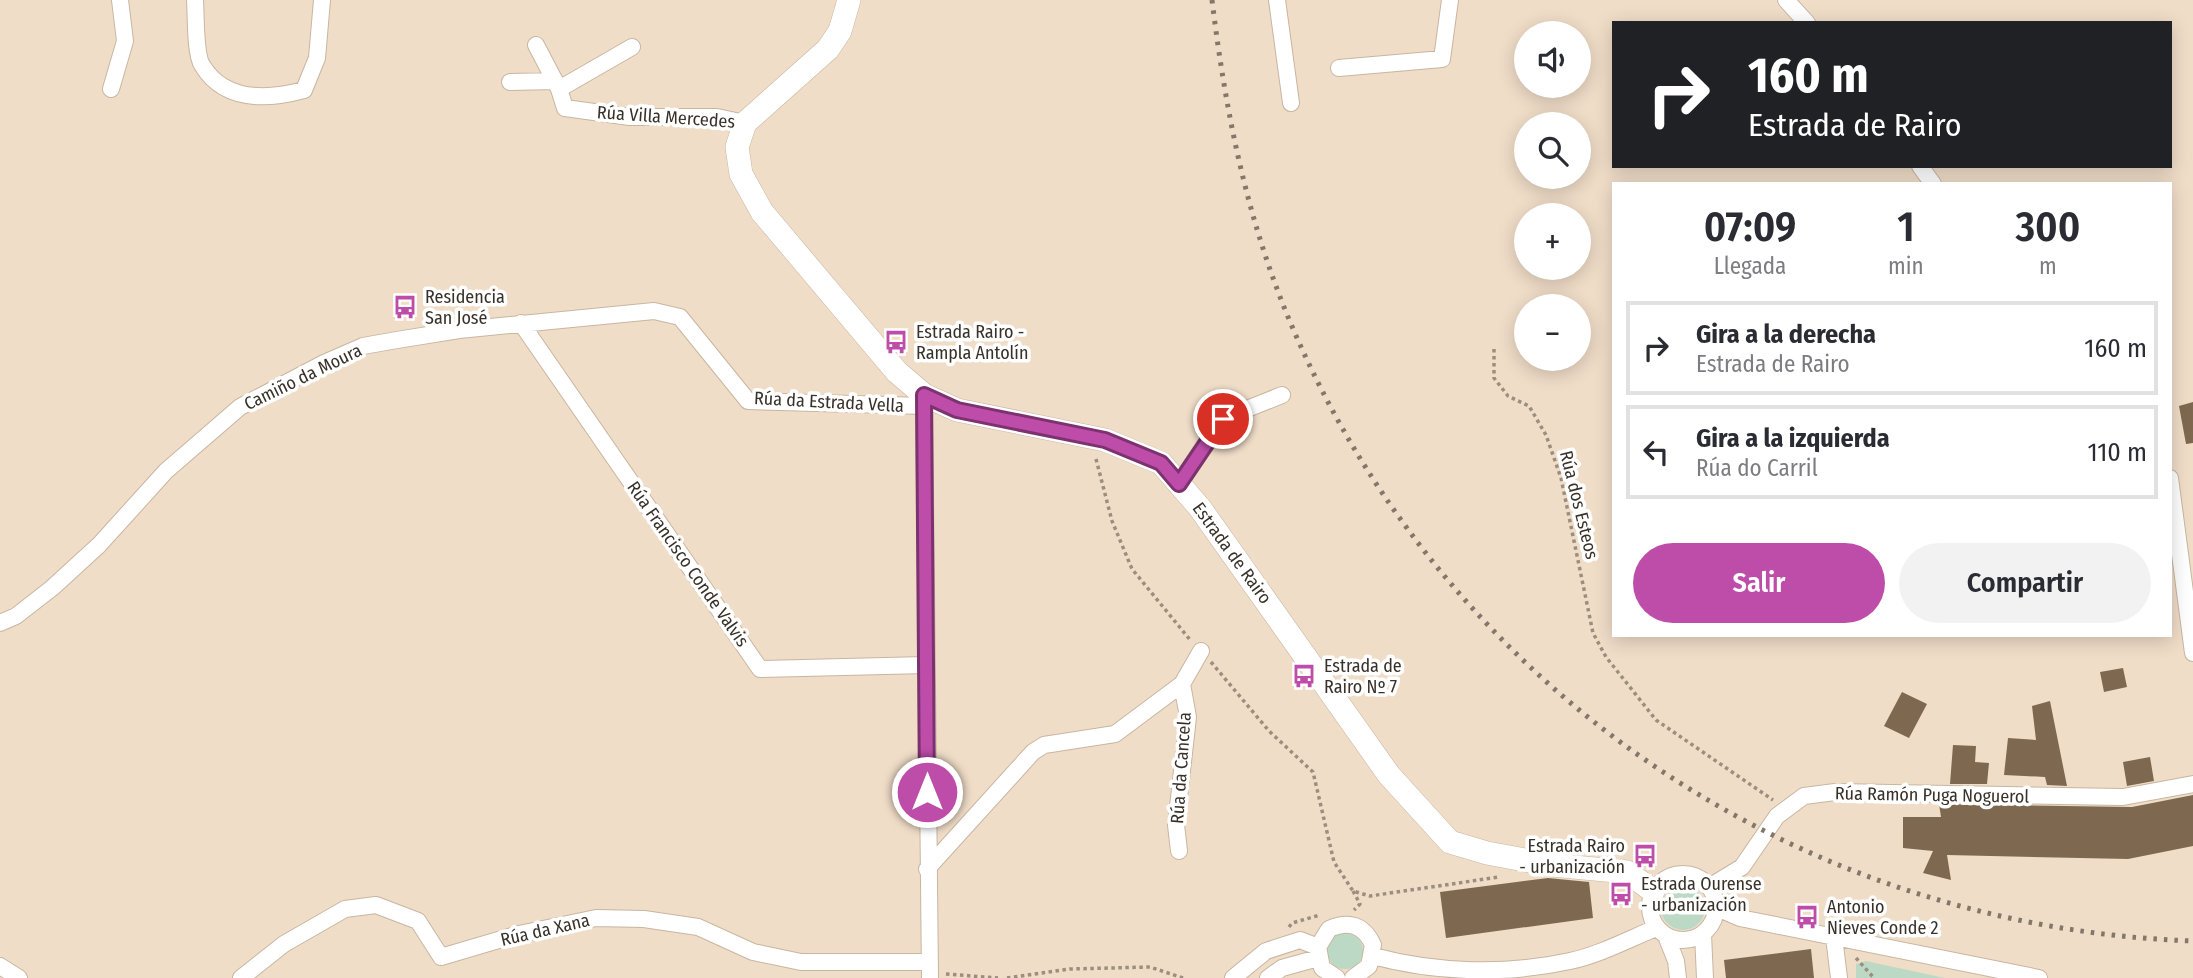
<!DOCTYPE html>
<html lang="es">
<meta charset="utf-8">
<style>
body{margin:0;font-family:"Fira Sans Condensed",sans-serif;background:#f2f2f3;color:#2b2b33;height:100vh;display:flex;flex-direction:column;font-size:26px;white-space:nowrap}
*{box-sizing:border-box;margin:0}
p{font-size:23px;color:#7c7c81}
.icon{flex:none;width:38px;height:38px;fill:none;stroke:currentColor;stroke-width:2;stroke-linecap:round;stroke-linejoin:round}
.map{position:relative;flex:1;overflow:hidden}
.sheet{position:absolute;left:1612px;top:182px;width:560px;height:455px;display:flex;flex-direction:column;background:#fff;border-radius:0px;box-shadow:0 4px 18px #0003}
.sheet>*{flex:none}
.top-card{position:absolute;left:1612px;top:21px;width:560px;height:147px;border-radius:0px;box-shadow:0 4px 18px #0003;background:#202124;color:#fff;overflow:hidden}
.controls{position:absolute;left:1514px;top:21px;display:grid;gap:14px}
.controls a{display:grid;place-items:center;width:77px;height:77px;border-radius:50%;background:#fff;box-shadow:0 4px 18px #0003;font-size:35px}
.pin{position:absolute;display:grid;place-items:center;width:60px;height:60px;color:#fff;margin:-30px;border:4px solid #fff;border-radius:50%;box-shadow:0 2px 7px #0007}
.me{position:absolute;width:77px;margin:-38px;rotate:0deg;stroke-linejoin:round;filter:drop-shadow(0 0 5px #0008)}
.turn{display:flex;align-items:center;gap:24px;height:147px;padding:0 21px;font-size:32px}
.turn .icon{width:91px;height:91px;stroke-width:2.5}
.turn b{display:block;font-size:49px;line-height:60px}
.eta{display:flex;justify-content:space-evenly;align-items:center;height:119px;text-align:center}
.eta b{font-size:42px;font-weight:600;line-height:49px}
.cta{display:flex;gap:14px;margin-top:auto;padding:14px 21px}
.cta a{flex:1;height:80px;border-radius:42px;background:#be4da9;color:#fff;font-size:28px;font-weight:600;line-height:80px;text-align:center}
.cta a+a{background:#f2f2f3;color:#2b2b33}
ul{padding:0;list-style:none}
li{display:flex;align-items:center;gap:21px;height:94px;margin:0 14px 10px;padding:0 7px;border:4px solid #e1e1e2;border-radius:0px}
li div{flex:1}
li b{display:block;font-size:26px}
li em{font-style:normal}
.map>svg:first-child{display:block}
.green{fill:#bbd9c4}
.building{fill:#7e6950}
.lines{fill:none;stroke-linecap:round;stroke-linejoin:round}
.street-casing{stroke:#c8b6a1;stroke-width:18}
.secondary-casing{stroke:#c8b6a1;stroke-width:24}
.path{stroke:#9c8e7f;stroke-width:3.5;stroke-dasharray:3.5 3.5;stroke-linecap:butt}
.street{stroke:#fff;stroke-width:16}
.secondary{stroke:#fff;stroke-width:23}
.rail{stroke:#83776a;stroke-width:5;stroke-dasharray:3.5 7;stroke-linecap:butt}
.route-casing{stroke:#7c326e;stroke-width:18}
.route{stroke:#be4da9;stroke-width:12}
.labels{text-anchor:middle;dominant-baseline:central;stroke-width:7;stroke-linejoin:round;paint-order:stroke}
.street-label{font-size:18px;fill:#383129;stroke:#fff}
.poi-label{font-size:18px;fill:#383129;stroke:#fff;text-anchor:start}
</style>
<div class="map">
<svg width="2193" height="978" viewBox="0 0 2193 978">
<rect width="100%" height="100%" fill="#f0ddc8"/>
<!-- green -->
<path class="green" d="M1661 908a22 22 0 1 1 44 0a22 22 0 1 1-44 0Z
M1327 951a18 18 0 1 1 36 0a18 18 0 1 1-36 0Z
M1866 961 1875 963 1945 978H1856V964Z"/>
<!-- building -->
<path class="building" d="M2193 402V443L2186 444 2179 406Z
M2123 668 2127 687 2104 692 2100 672Z
M1902 692 1927 704 1909 738 1884 726Z
M2050 701 2067 786 2047 785 2045 777 2004 775 2008 738 2036 740 2032 706Z
M1953 745 1976 746 1975 762 1989 763 1987 784H1950Z
M2150 757 2154 781 2127 786 2123 762Z
M2193 795V846L2128 859 1947 855 1951 880 1923 873 1933 851 1903 848V817H1941L1939 804 2132 807Z
M1548 878 1589 882 1593 918 1446 938 1440 892Z
M1811 949 1814 978H1726L1724 960Z"/>
<g class="lines">
<!-- street casing -->
<g class="street-casing">
<path id="street" d="M195 0C196 15 195 54 202 65 224 102 267 100 304 90L317 58 322 0
M1277 0 1291 103
M1786 0 1807 23
M536 45 559 89
M632 47 559 89 565 108 630 117H717L745 123
M1339 68 1442 59 1450 0
M510 82 555 81
M111 89 125 41 120 0
M1920 166 1933 184
M521 323 760 669 926 665
M924 396 930 978
M2170 478 2193 653
M1179 484 1222 419 1282 395
M0 623 16 616 52 588 99 545 166 471 240 407 324 363 363 346 397 340 459 330 654 311 680 317 748 401 924 406
M1179 851 1176 825 1188 717 1182 684
M927 869 1033 752 1044 745 1115 734 1182 684 1201 651
M1650 907a33 33 0 1 1 66 0a33 33 0 1 1-66 0Z
M1709 887 1742 867 1777 816 1804 796 1835 792 2123 797 2193 784
M1717 908 1740 918 2039 978
M1703 934 1705 978
M1666 936 1676 961 1678 978
M1834 937 1839 978
M1373 956C1436 973 1507 975 1570 961 1599 955 1629 939 1656 928
M0 966 19 978
M241 978 284 944 345 909 376 905 418 921 441 957 519 934 596 918 644 919 698 927 753 952 801 962H930
M1233 978 1266 951 1300 940 1318 947
M1268 978 1282 968 1318 958
M1337 978 1322 968 1318 947 1329 929C1349 920 1364 925 1373 945L1369 966 1353 978"/>
</g>
<!-- secondary casing -->
<g class="secondary-casing">
<path id="secondary" d="M849 0 840 31 828 49 745 123 737 147 741 174 762 212 897 372 924 395 957 410 1105 440 1161 463 1200 508 1389 775 1450 842 1487 853 1552 865 1627 872 1653 891"/>
</g>
<!-- path -->
<path class="path" d="M1494 349V378L1508 396 1529 406 1546 435 1561 478 1593 633 1606 657 1656 720 1773 800
M1096 459 1112 521 1132 569 1191 641
M1211 662 1269 731 1313 772 1334 862 1353 891 1370 896 1499 877
M1353 891 1360 904 1354 910
M1289 927 1292 923 1320 915
M1856 958 1874 978
M946 974 998 978
M1007 978 1070 969 1150 967 1183 978"/>
<!-- street -->
<use href="#street" class="street"/>
<!-- secondary -->
<use href="#secondary" class="secondary"/>
<!-- rail -->
<path class="rail" d="M1212 0C1225 107 1245 211 1286 312 1438 684 1793 927 2193 941"/>
</g>
<g class="lines">
<!-- route casing -->
<g class="route-casing">
<path id="route" d="M927 792 924 395 957 410 1105 440 1161 463 1179 484 1223 419"/>
</g>
<!-- route -->
<use href="#route" class="route"/>
</g>
<!-- icons -->
<defs>
<g id="bus-bare" transform="scale(1.89)"><path d="M-5-6H5V4H4V6H2V4H-2V6H-4V4H-5ZM-3.5-4V0h7V-4ZM-3.5 1.2v1.5H-2V1.2ZM2 1.2v1.5H3.5V1.2Z" fill="#be4da9" stroke="#fff" stroke-width="2.5" paint-order="stroke"/></g>
</defs>
<g fill-rule="evenodd">
<use href="#bus-bare" x="405" y="307"/>
<use href="#bus-bare" x="896" y="342"/>
<use href="#bus-bare" x="1304" y="676"/>
<use href="#bus-bare" x="1645" y="856"/>
<use href="#bus-bare" x="1621" y="894"/>
<use href="#bus-bare" x="1807" y="917"/>
</g>
<g class="labels">
<!-- street labels -->
<g class="street-label">
<text transform="translate(666 117) rotate(4)">Rúa Villa Mercedes</text>
<text transform="translate(303 377) rotate(-26)">Camiño da Moura</text>
<text transform="translate(829 402) rotate(3)">Rúa da Estrada Vella</text>
<text transform="translate(1579 505) rotate(76)">Rúa dos Esteos</text>
<text transform="translate(1232 553) rotate(54)">Estrada de Rairo</text>
<text transform="translate(688 564) rotate(55)">Rúa Francisco Conde Valvis</text>
<text transform="translate(1181 768) rotate(-86)">Rúa da Cancela</text>
<text transform="translate(1932 795) rotate(1)">Rúa Ramón Puga Noguerol</text>
<text transform="translate(545 930) rotate(-13)">Rúa da Xana</text>
</g>
<!-- poi labels -->
<g class="poi-label">
<text x="425" y="297">Residencia<tspan x="425" dy="21">San José</tspan></text>
<text x="916" y="332">Estrada Rairo -<tspan x="916" dy="21">Rampla Antolín</tspan></text>
<text x="1324" y="666">Estrada de<tspan x="1324" dy="21">Rairo Nº 7</tspan></text>
<text x="1625" y="846" text-anchor="end">Estrada Rairo<tspan x="1625" dy="21">- urbanización</tspan></text>
<text x="1641" y="884">Estrada Ourense<tspan x="1641" dy="21">- urbanización</tspan></text>
<text x="1827" y="907">Antonio<tspan x="1827" dy="21">Nieves Conde 2</tspan></text>
</g>
</g>
</svg>
<div class="controls">
<a><svg class="icon" aria-label="sound" viewBox="0 0 24 24"><path d="M4 9h4l5-4v14l-5-4H4zM17 9q2 3 0 6"/></svg></a>
<a><svg class="icon" aria-label="search" viewBox="0 0 24 24"><circle cx="10" cy="10" r="6"/><path d="M15 15l6 6"/></svg></a>
<a>+</a>
<a>−</a>
</div>
<div class="pin" style="left:1223px;top:419px;background:#d93025"><svg class="icon" aria-label="arrive" viewBox="0 0 24 24"><path d="M6 21V4h12l-3 4 3 4H6"/></svg></div>
<svg class="me" style="left:927px;top:792px" viewBox="-20 -20 40 40"><circle r="17" fill="#be4da9" stroke="#fff" stroke-width="3"/><path d="M0-11L8 9 0 5-8 9z" fill="#fff"/></svg>
<div class="top-card">
<div class="turn"><svg class="icon" aria-label="right" viewBox="0 0 24 24"><path d="M7 20v-9h11M14 6l5 5-5 5"/></svg><div><b>160 m</b>Estrada de Rairo</div></div>
</div>
<section class="sheet">
<div class="eta">
<div><b>07:09</b><p>Llegada</p></div>
<div><b>1</b><p>min</p></div>
<div><b>300</b><p>m</p></div>
</div>
<ul>
<li><svg class="icon" aria-label="right" viewBox="0 0 24 24"><path d="M7 20v-9h11M14 6l5 5-5 5"/></svg><div><b>Gira a la derecha</b><p>Estrada de Rairo</p></div><em>160 m</em></li>
<li><svg class="icon" aria-label="left" viewBox="0 0 24 24"><path d="M17 20v-9H6M10 6l-5 5 5 5"/></svg><div><b>Gira a la izquierda</b><p>Rúa do Carril</p></div><em>110 m</em></li>
</ul>
<div class="cta"><a>Salir</a><a>Compartir</a></div>
</section>
</div>
